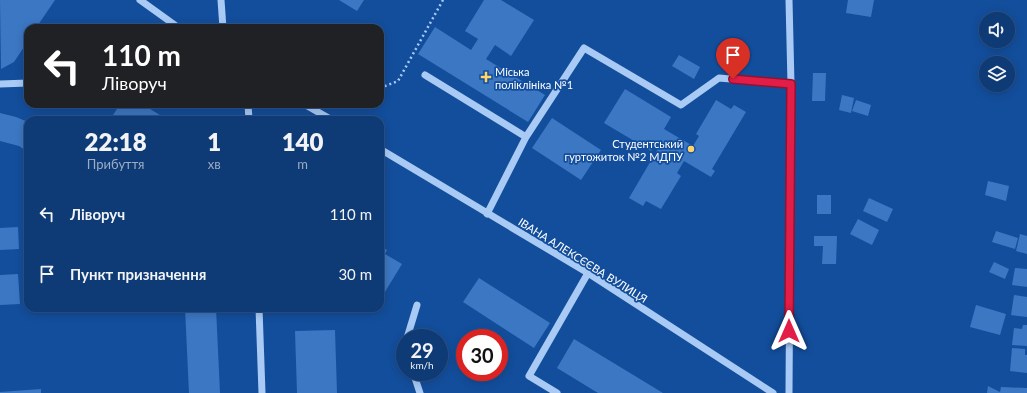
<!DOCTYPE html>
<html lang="uk">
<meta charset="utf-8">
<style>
body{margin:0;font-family:Lato,sans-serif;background:#1c457d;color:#f1f3f6;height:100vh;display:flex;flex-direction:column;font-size:15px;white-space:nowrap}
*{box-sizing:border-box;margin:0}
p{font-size:13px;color:#9badc5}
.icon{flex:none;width:22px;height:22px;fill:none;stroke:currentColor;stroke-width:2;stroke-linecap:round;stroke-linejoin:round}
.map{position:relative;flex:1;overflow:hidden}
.panel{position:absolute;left:24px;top:116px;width:360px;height:196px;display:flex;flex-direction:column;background:#0e3a75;border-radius:12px;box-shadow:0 2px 10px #0003,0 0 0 1px #2e5487}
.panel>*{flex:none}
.guide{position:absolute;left:24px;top:24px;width:360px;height:84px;border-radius:12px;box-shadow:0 2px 10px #0003,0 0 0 1px #2e5487;background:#202124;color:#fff;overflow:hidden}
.tools{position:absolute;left:979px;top:12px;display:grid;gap:8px}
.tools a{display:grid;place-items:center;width:36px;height:36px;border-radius:50%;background:#0e3a75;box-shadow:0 2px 10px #0003,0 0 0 1px #2e5487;font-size:20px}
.speed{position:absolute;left:396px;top:329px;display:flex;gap:8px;font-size:20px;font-weight:700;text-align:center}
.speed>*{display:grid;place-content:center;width:52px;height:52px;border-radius:50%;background:#0e3a75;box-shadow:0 2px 10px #0003,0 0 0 1px #2e5487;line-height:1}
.speed small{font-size:10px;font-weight:400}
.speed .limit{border:6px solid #d22;background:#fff;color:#111}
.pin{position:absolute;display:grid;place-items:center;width:34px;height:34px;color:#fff;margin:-41px -17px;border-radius:50% 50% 50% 0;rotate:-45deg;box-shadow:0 0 4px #0007}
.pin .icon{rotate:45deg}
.me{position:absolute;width:44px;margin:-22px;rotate:0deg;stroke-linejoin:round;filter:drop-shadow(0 0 3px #0008)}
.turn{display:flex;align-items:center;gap:14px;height:84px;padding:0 12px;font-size:18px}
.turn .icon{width:52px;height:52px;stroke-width:2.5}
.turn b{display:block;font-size:28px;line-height:34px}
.eta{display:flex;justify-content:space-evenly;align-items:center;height:68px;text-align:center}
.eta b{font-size:24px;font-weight:800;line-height:28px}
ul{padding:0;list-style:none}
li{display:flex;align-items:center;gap:12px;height:60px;padding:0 12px}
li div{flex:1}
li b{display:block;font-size:15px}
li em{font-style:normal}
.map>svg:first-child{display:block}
.building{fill:#3c77c3}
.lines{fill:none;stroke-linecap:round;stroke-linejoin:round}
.path{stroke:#a8caf4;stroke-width:2.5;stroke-dasharray:2 3;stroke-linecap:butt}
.minor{stroke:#a8caf4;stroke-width:7}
.route-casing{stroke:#92132f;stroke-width:10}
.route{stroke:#e11d48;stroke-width:7}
.poi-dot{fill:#ffd56a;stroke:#134e9c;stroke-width:1.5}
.labels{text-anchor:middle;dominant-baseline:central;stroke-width:3.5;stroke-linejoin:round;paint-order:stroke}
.poi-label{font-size:11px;fill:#fff;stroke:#134e9c;text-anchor:start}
.street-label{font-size:11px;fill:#fff;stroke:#134e9c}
</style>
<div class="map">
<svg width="1027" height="393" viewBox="0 0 1027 393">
<rect width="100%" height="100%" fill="#134e9c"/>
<!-- building -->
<path class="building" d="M0 0H55L36 28H28V41L14 62 1 69Z
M339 0H364L357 11Z
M484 0H501L534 20 511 56 495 45 486 59 545 95 528 122 418 54 435 27 471 50 478 39 465 31Z
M848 0H874L871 17 846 13Z
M679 55 700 67 694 79 672 66Z
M813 73H826L825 101H812Z
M625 89 671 117 664 129 693 146 699 136 696 134 716 100 731 109 734 105 746 112 712 169 715 171 711 177 684 161 677 173 681 176 661 209 646 201 643 206 629 198 659 147 655 144 651 151 604 123Z
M842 95 854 98 851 113 839 110Z
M856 100 871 105 868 116 852 111Z
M120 104H142L168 120H110Z
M0 113 16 117 28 122V152L19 146 0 141Z
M552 118 601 150 581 180 532 148Z
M988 181 1009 186 1006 201 985 195Z
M817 195H831V214H817Z
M869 198 893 209 887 222 863 211Z
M858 219 879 230 872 245 850 234Z
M18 227 19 249 0 250V228Z
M996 231 1018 238 1015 249 992 242Z
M1020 234 1027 236V254L1016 251Z
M814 236H837L836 264H822L823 246H814Z
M380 246 387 250 385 254 402 264 380 300Z
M994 262 1009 269 1005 279 989 272Z
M1015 268 1027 269V287L1012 285Z
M18 274 20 304 0 305V275Z
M479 278 550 323 534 348 463 302Z
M1014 295 1027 297V317L1011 315Z
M976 305 1006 314 1000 335 970 327Z
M185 308H216L220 393H189Z
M1023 325H1027V346L1012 345 1014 328 1022 329Z
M335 330 337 393H297L295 331Z
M574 339 663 393H598L557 368Z
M1012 348 1025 349V355H1027V373L1010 371Z
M988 386 1000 392 1001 387 1027 388V393H987Z
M41 389V393H0V392Z"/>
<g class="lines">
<!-- path -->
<path class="path" d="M380 88 398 81 443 0
M331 107 340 104"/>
<!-- minor -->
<path class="minor" d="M140 0 179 28
M221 0 223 28
M789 0 791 84 789 393
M425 75 526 137 487 214
M0 84 28 83
M248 104 249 120
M304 104 332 120
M526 137 584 48 681 105 719 78 791 84
M380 149 588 273 773 393
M259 308 262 393
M407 338 417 305
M405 344 404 348 405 350
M413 372 420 393
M557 393 529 376 588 273"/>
</g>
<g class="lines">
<!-- route casing -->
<g class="route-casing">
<path id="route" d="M733 79 791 84 789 331"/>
</g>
<!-- route -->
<use href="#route" class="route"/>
</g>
<!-- markers -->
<g class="poi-dot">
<path d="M484 71h4v4h4v4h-4v4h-4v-4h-4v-4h4z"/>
<circle cx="691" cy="149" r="4"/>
</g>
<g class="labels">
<!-- poi labels -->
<g class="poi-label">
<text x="495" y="71">Міська<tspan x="495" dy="13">поліклініка №1</tspan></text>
<text x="683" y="143" text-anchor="end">Студентський<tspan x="683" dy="13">гуртожиток №2 МДПУ</tspan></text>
</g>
<!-- street labels -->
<g class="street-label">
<text transform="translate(583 260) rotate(32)">ІВАНА АЛЕКСЄЄВА ВУЛИЦЯ</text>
</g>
</g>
</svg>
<div class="tools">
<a><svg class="icon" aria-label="sound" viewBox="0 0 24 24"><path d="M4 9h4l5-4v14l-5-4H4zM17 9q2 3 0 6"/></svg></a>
<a><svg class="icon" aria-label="layers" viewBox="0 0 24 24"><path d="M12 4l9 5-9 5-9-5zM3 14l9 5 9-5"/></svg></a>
</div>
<div class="speed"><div>29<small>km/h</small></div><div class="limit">30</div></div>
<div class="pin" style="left:733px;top:79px;background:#d93025"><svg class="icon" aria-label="arrive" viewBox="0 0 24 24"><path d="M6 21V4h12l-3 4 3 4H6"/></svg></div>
<svg class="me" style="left:789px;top:331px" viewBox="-20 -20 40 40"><path d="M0-17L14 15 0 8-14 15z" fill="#e11d48" stroke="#fff" stroke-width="4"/></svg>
<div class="guide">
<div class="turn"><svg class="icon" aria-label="left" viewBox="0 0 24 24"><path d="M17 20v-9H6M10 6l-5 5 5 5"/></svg><div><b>110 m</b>Ліворуч</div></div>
</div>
<section class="panel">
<div class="eta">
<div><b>22:18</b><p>Прибуття</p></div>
<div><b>1</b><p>хв</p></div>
<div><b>140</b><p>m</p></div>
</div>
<ul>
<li><svg class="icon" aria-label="left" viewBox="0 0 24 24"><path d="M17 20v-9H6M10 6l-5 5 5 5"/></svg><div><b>Ліворуч</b></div><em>110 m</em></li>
<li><svg class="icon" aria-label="arrive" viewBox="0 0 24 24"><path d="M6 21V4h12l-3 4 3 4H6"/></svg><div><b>Пункт призначення</b></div><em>30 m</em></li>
</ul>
</section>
</div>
